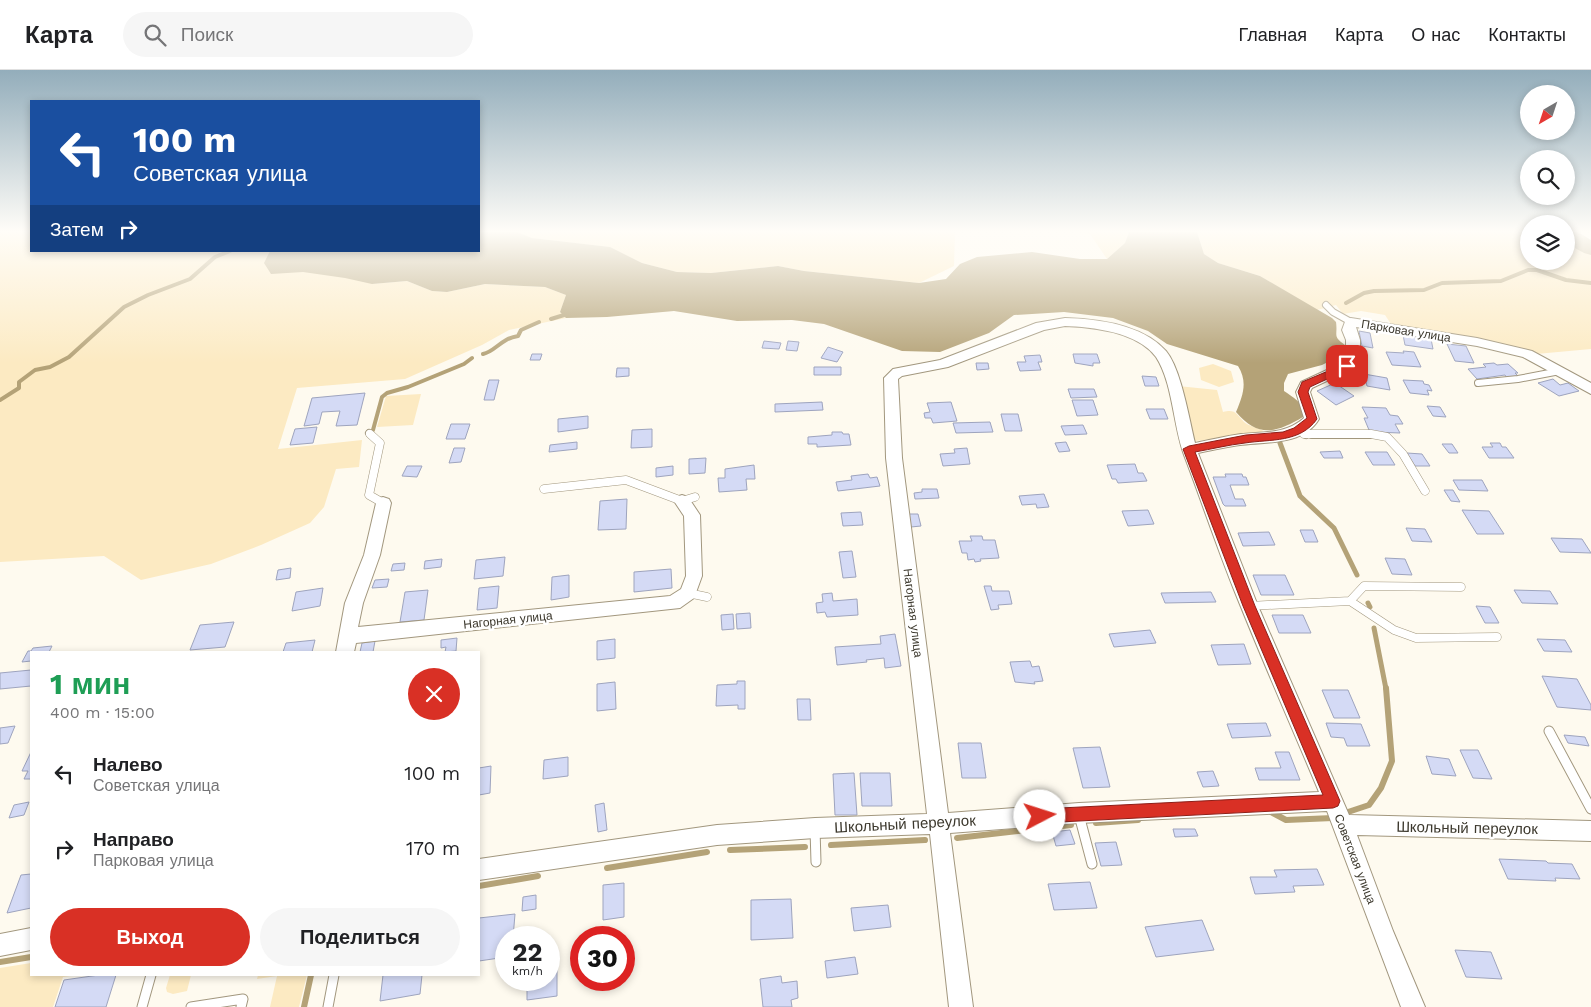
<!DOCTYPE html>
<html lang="ru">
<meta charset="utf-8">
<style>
body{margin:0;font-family:"Work Sans",sans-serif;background:#f6f6f6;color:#202124;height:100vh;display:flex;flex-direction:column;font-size:19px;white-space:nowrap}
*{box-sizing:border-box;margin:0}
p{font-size:16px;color:#757577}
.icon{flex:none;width:28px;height:28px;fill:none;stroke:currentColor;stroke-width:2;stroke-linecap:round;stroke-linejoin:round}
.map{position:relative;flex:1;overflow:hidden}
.drawer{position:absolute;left:30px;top:581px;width:450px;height:325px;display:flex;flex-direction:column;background:#fff;border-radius:0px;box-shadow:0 2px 8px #0003}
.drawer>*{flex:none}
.banner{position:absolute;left:30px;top:30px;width:450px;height:152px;border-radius:0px;box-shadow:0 2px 8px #0003;background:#1a4fa0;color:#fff;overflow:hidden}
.needle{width:32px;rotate:219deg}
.buttons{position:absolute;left:1520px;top:15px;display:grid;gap:10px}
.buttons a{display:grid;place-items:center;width:55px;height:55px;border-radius:50%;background:#fff;box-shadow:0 2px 8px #0003;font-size:25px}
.speed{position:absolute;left:495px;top:856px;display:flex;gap:10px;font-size:25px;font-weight:700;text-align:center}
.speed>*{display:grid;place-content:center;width:65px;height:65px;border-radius:50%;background:#fff;box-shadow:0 2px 8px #0003;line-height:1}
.speed small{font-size:12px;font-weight:400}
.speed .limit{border:8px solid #d22;background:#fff;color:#111}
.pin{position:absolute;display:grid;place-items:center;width:42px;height:42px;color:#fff;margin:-21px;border-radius:10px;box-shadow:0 2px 8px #0006}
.me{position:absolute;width:55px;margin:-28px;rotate:85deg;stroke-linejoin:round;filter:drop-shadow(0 0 4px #0008)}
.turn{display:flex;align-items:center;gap:18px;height:105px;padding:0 20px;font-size:22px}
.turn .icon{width:65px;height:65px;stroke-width:2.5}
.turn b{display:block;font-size:35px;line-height:42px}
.then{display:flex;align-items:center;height:48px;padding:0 20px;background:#0003;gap:10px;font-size:19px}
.round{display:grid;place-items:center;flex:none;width:52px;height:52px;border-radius:26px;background:#f6f6f6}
.summary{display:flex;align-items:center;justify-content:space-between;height:85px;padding:0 20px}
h1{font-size:30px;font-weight:700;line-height:38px;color:#1e9e55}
.button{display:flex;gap:10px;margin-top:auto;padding:10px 20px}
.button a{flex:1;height:58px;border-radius:30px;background:#d93025;color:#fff;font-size:20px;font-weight:700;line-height:58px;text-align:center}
.button a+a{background:#f6f6f6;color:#202124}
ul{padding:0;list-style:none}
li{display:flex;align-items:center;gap:15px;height:75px;padding:0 20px}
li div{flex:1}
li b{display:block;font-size:19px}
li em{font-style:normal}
header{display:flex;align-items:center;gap:30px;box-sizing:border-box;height:70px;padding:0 25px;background:#fff;border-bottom:1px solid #e0e0e0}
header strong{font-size:24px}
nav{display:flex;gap:28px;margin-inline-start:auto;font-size:18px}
.search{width:350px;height:45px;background:#f6f6f6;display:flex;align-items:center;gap:12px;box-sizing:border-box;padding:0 18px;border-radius:28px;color:#757577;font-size:19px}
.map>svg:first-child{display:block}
.green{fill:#fceac2}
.water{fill:#b4a277}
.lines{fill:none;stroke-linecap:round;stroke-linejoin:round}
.stream-far2{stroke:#b4a277;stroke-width:4}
.stream-far1{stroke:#b4a277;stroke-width:5}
.stream{stroke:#b4a277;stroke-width:6}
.river{fill:#b4a277;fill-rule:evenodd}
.building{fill:#d4daf5;stroke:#9ea4be}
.lane-far2-casing{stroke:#a2977e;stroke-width:8}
.lane-far1-casing{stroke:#a2977e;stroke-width:9}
.lane-casing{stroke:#a2977e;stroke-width:11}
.street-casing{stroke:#a2977e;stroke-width:2}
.lane-far2{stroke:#fff;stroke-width:6}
.lane-far1{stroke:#fff;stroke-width:8}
.lane{stroke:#fff;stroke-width:9}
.street{fill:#fff;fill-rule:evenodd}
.route{fill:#d93025;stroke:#8d1f18}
.labels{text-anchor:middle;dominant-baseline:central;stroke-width:5;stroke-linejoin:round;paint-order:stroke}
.street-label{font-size:12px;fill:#3c382d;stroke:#fff}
.near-street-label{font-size:15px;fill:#3c382d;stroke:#fff}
</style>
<header>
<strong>Карта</strong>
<div class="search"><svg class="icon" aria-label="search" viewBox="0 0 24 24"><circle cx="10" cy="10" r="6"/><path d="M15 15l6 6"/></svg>Поиск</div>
<nav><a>Главная</a><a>Карта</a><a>О нас</a><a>Контакты</a></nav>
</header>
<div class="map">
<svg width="1591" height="937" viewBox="0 0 1591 937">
<rect width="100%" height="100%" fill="#fefaef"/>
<!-- green -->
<path class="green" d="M0 162H31V181H404L372 214 407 211 432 221 447 222 485 214 545 217 566 225 560 242 566 248 509 260 482 275 405 309 297 318 278 379 362 370 359 397 336 399 324 437 310 453 261 475 211 494 141 510 104 486 0 492Z
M517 162H955L954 196 919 213 804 201 778 196 711 203 677 202 642 193 609 177 532 168Z
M1077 162H1129L1125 173 1107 189 1090 164Z
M1197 162H1529V191H1566V169L1591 183V279L1536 284 1477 270 1391 254 1385 245 1361 241 1343 244 1336 235 1317 240 1260 206 1218 193 1204 184Z
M1213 294 1231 301 1234 312 1219 317 1201 310 1199 298Z
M1178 316 1217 320 1223 342C1236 339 1236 344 1244 352 1249 356 1258 358 1264 361L1249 365 1195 371 1191 366Z
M421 324 413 355 377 357 386 326Z
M31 893V905H79L63 907 53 937H0V898Z
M170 905H191L187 921 173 924 167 922 166 918Z
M258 905H307L299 937H270L277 906 257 909Z"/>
<!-- water -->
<path class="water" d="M479 162H517L532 168 610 177 642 193 677 202 711 203 778 196 804 201 919 213 946 209 960 194 977 187 1032 182 1080 189H1107L1125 173 1129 162H1197L1204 184 1218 193 1260 206 1332 248 1336 252C1338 266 1332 266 1345 275L1342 285 1322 295 1288 304 1284 313V321C1294 328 1305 333 1303 347 1276 363 1258 368 1236 342 1243 325 1248 312 1238 296L1167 274 1148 261 1113 248 1064 242 1014 245 989 263 940 282 902 281 824 254 792 250 737 251 674 241 607 247 566 248 560 242 566 225 545 217 485 214 447 222 432 221 407 211 372 214 345 208 303 202 271 204 264 193 270 181H479Z"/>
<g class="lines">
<!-- stream-far2 -->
<path class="stream-far2" d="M1346 233 1364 223 1374 221 1424 220 1442 213 1501 211 1528 200H1537L1566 210 1591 213
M551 249 564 245
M483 284C496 281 500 269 518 266L521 260 539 252
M0 330 19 318V312L35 300 50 297 69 287 124 237 148 225 190 209 215 187 230 181
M373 360 382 327 387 323 408 317 464 294 472 288"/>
<!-- stream-far1 -->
<path class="stream-far1" d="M1280 373 1300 426 1334 458 1357 505
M1368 533 1370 537
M1374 558 1386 619"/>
<!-- stream -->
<path class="stream" d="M1269 741 1286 750 1333 748
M1348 742 1369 735 1381 718 1392 691 1386 618
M1096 753 1138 750
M957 768 1071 755
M831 775 925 770
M730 780 805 777
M607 798 707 782
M479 816 538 806
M0 892 31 887
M304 937 311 905"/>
<!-- river -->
<path class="river" d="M1566 162H1578L1591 170V185L1584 183 1566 173Z"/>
</g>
<!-- building -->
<path class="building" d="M1359 261 1370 263 1373 278 1362 276Z
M1403 265 1431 269 1433 279 1405 275Z
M764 271 781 273 779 279 762 278Z
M788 271 799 272 797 281 786 280Z
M1447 274 1466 276 1474 293 1455 291Z
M828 277 843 282 837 292 821 288Z
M1403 281 1414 282 1421 297 1392 295 1386 282 1404 283Z
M532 284H542L540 290H530Z
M1073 284H1097L1100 293H1093V296L1075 293Z
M1040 285 1042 292H1038L1041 300 1020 301 1017 292H1026L1024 286Z
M976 293H988L989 299 977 300Z
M1494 293 1497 295 1508 294 1518 303H1515L1518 306 1507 308 1505 305 1477 309 1468 299 1486 297 1483 294Z
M814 297H841V305H814Z
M617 298H629V306L616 307Z
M1364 304 1387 308 1390 320 1367 316Z
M1142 306 1156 307 1159 316H1145Z
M1553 309 1560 315 1568 313 1579 321 1559 326 1538 313Z
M489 310H499L494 330H484Z
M1403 310 1423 311 1424 314 1429 315 1432 321 1427 320 1429 325 1410 323Z
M1335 313 1354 326 1336 335 1317 321Z
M1068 319H1094L1097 327 1071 328Z
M365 323 357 355 336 356 340 341 322 342 319 354 304 356 312 328Z
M1072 330H1093L1098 345 1077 346Z
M822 332 823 340 775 342V334Z
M951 332 957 351 933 353 931 348H925L924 343 930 342 927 333Z
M1427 336 1440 337 1446 347 1433 346Z
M1362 337 1386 338 1390 345 1398 346 1403 354H1395L1400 363 1374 362 1369 360 1364 348H1368Z
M1146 339H1164L1168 349H1150Z
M1001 344H1018L1022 361H1005Z
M588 346V358L558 362V349Z
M990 352 993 362 956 363 953 353Z
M451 354H470L465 369H446Z
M1083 355 1087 364 1065 365 1061 356Z
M317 357 313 373 290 375 295 359Z
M652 359V377L631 378 632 360Z
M832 362H842L843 364H849L851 375 817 377V374H808V367L832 365Z
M577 372V379L549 382 550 375Z
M1066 372 1070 381 1059 382 1055 373Z
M1490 373H1500L1502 377H1506L1514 388H1489L1482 377H1493Z
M1442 374H1452L1458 383H1449Z
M454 378H465L461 392 449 393Z
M967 378 970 394 943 396 940 384 955 383 954 379Z
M1340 381 1343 388H1324L1320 382Z
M1365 382H1387L1395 395H1373Z
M1407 383 1422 384 1430 396H1415Z
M706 388 705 403 689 404V389Z
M1135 394 1138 403H1143L1147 411 1118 413 1116 409H1112L1107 395Z
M754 395 755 409H746L747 420 719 422 718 408H725V399Z
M407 396H422L417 407 402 406Z
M673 396V405L656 407V398Z
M868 404 870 408 877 407 880 416 838 421 836 412 852 410 851 406Z
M1225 404H1242L1243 407H1246L1249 415H1230L1235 429H1243L1246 436H1225L1223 434 1213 407H1226Z
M1453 410H1482L1488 421 1459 420Z
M922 419H937L939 428 915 429 914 423 922 422Z
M1444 420H1453L1460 432 1451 431Z
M1044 424 1049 437 1037 438 1036 434 1022 435 1019 426Z
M627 429 626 459 598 460 600 431Z
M1148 440 1154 454 1128 456 1122 441Z
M1462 440 1489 441 1504 464H1477Z
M861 442 863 455 843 456 841 443Z
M908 444H918L921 456 911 457Z
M1406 458 1425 459 1432 472 1412 471Z
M1300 460H1313L1318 472H1305Z
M1269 462 1275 475 1243 476 1238 463Z
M970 466H982L983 470H995L999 488 980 489 981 491 975 492 974 489 968 490 967 483H962L959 471H972Z
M1551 468 1582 469 1591 483 1560 482Z
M852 481 856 507 843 508 839 482Z
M505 487 503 506 474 509 476 490Z
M1385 488 1405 489 1412 505 1392 504Z
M442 489 441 497 424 499 425 491Z
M405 493 404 500 391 501 393 494Z
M291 498 290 508 276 510 278 500Z
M671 499 672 518 634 522V502Z
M569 505V527L551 530 552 507Z
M1253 505H1285L1294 525H1261Z
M389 509 387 517 372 518 375 510Z
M499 516 497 538 477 540 479 518Z
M984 516H991L992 521H1009L1012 534 998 535 999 539 991 540Z
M323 518 320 536 292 541 296 522Z
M428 520 424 550 400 552 405 522Z
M1514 520 1550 521 1558 534 1522 533Z
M1211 522 1216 532 1165 533 1161 523Z
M832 523 833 531 857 529 858 545 827 547 825 542 817 543 816 533 823 532 822 524Z
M1476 536 1490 537 1499 553H1485Z
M750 543 751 558 737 559 736 544Z
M733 544 734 559 722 560 721 545Z
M1272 545H1303L1311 563H1279Z
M234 552 225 577 190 580 200 555Z
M1150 560 1156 573 1114 577 1109 564Z
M895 564 901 596 885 598 884 588 866 590 867 592 837 595 835 577 881 574 880 566Z
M457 568 456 581 445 582 446 577 441 578V570Z
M615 569V588L597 590V571Z
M1537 569 1565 570 1572 582 1544 581Z
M315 570 312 582H283L286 573Z
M375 571 373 582H360L362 573Z
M1244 574 1251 594 1218 595 1211 575Z
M52 576 49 582H31V591L22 592 28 581H31L33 578Z
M1030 591 1032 597 1039 596 1043 611 1034 612 1035 614 1015 612 1010 592Z
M31 600V616L0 619V603Z
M1542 606 1577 609 1591 635V640L1557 637Z
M737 611H745V639H738V635L716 636 717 615 737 614Z
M615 612 616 639 597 641V614Z
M1322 620H1348L1360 648H1334Z
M797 629H810L811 650H798Z
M1266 653 1271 666 1232 668 1227 654Z
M1326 653 1361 654 1370 676H1347L1344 668 1331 667Z
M15 656 8 673 0 674V658Z
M1564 665 1585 667 1589 676 1568 673Z
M958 673H981L986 708H962Z
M1100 677 1110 717 1083 718 1073 678Z
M1460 680H1478L1492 709 1473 708Z
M31 682V709H24L28 701H22Z
M1275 682H1289L1300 710H1259L1255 698H1281Z
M1426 686 1449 689 1456 706 1432 704Z
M568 687V706L543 709 544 690Z
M491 696 490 723 479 725V698Z
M1213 701 1219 716 1203 717 1197 702Z
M854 703 857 745H835L833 704Z
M860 703H890L892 736H862Z
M29 732 24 745 9 748 14 735Z
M604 733 607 760 598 762 595 735Z
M1173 759H1195L1198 766 1175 767Z
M1070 760 1075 774 1056 776 1052 762Z
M1116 772 1122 795 1101 796 1095 773Z
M1499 789 1546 791 1548 793 1572 794 1580 809 1555 808 1556 811 1508 809Z
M1317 799 1324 815 1293 816 1295 822 1255 824 1250 807H1277L1274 800Z
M31 804V838L7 843 21 805Z
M1090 812 1097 838 1054 840 1048 814Z
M624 813V847L603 850V815Z
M536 825V839L522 841 523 827Z
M791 829 793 868 751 870V830Z
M888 835 891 857 854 861 851 838Z
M515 844 513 868H506V887L479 891V848Z
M1202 850 1214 880 1156 887 1145 857Z
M1455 880 1491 882 1502 909 1466 907Z
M557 884V926L527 930V910H549V886Z
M855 887 858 904 827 908 825 891Z
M99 905H116L106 937H55L64 910Z
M383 905H422L420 924 380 931Z
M781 906 782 913 797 911 798 928 791 930 792 937H763L760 909Z"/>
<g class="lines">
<!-- lane-far2 casing -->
<g class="lane-far2-casing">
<path id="lane-far2" d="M1326 235 1333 242 1351 252
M1478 313 1518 309 1560 301
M1298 360 1306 365
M369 363 371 365
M1312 365H1377"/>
</g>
<!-- lane-far1 casing -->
<g class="lane-far1-casing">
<path id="lane-far1" d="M370 364 380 373 369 425 383 433
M1304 364H1371L1387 367 1403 384 1425 421
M544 419 626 410 682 431 695 427
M688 523 707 527
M1350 531 1364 516 1461 517
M1249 536 1350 531 1394 560 1416 568 1497 567"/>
</g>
<!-- lane casing -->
<g class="lane-casing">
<path id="lane" d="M1549 661 1591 739
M1079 745 1092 794
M815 759 816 792
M142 937 151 905
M191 937 243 929 241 937
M328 937 334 905"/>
</g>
<!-- street casing -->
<g class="street-casing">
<path id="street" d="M1065 248C1098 249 1142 254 1166 281 1181 299 1189 348 1195 373 1210 370 1226 366 1241 364 1264 362 1286 364 1304 348L1296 322 1301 312 1342 293 1346 289V270L1342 260 1346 249 1351 248 1477 268 1532 281 1591 313V324L1523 287 1477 276 1356 257 1360 270V290L1352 299 1312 318 1310 322 1319 349C1304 375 1266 372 1240 375 1226 377 1212 380 1198 383L1258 536 1349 745 1591 751V771L1357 765 1393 861 1425 937H1401L1327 741 1079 753 950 763 973 937H949L930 764 815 768 717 775 479 810V789L717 755 815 748 927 744 886 388 884 308 893 299 940 290 1036 253ZM1065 256C1092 257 1138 262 1156 287 1173 313 1173 355 1184 385 1203 435 1220 487 1241 537 1266 599 1293 660 1319 722L1079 733 948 743 902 388 898 309 902 306 948 297 1044 260Z
M682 425 688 427 700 445 702 506 694 528 680 538 356 573 354 582H336L345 533 364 485 377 429 383 427 389 429 391 433 380 485 363 533 358 557 670 526 681 519 686 506 684 446 674 431 676 427Z
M31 858V880L0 886V864Z"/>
</g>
<!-- lane-far2 -->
<use href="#lane-far2" class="lane-far2"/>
<!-- lane-far1 -->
<use href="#lane-far1" class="lane-far1"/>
<!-- lane -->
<use href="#lane" class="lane"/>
<!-- street -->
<use href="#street" class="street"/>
</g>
<!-- sky -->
<linearGradient id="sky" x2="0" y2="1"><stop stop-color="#93adbb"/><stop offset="0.55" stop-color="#fffdf8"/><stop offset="1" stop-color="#fffdf8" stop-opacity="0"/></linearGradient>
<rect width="1591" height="293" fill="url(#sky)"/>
<!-- route -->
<path class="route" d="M1347 293 1351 294V298L1310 317 1308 322 1317 349C1300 373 1271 369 1245 373 1228 375 1212 379 1195 382L1255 536 1340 731 1338 736 1333 738 1040 753 1035 751 1033 746 1035 741 1040 739 1323 725 1243 536 1183 379 1189 376 1246 365 1283 362 1294 358 1307 348 1298 322 1302 312Z"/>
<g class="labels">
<!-- street labels -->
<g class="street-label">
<text transform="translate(1406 261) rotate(9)">Парковая улица</text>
<text transform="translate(913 543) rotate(83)">Нагорная улица</text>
<text transform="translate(508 550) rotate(-6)">Нагорная улица</text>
<text transform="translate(1355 789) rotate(69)">Советская улица</text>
</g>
<!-- near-street labels -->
<g class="near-street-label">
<text transform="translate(905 754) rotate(-3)">Школьный переулок</text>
<text transform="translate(1467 758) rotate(1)">Школьный переулок</text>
</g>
</g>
</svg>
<div class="buttons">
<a><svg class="needle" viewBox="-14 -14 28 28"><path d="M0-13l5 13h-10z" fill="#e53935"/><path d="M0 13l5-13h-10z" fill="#757577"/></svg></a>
<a><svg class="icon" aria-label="search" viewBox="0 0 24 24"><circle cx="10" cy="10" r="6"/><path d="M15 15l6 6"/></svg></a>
<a><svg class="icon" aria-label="layers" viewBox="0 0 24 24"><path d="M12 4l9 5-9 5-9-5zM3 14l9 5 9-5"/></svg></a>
</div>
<div class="speed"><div>22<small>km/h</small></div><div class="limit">30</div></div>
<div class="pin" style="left:1347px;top:296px;background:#d93025"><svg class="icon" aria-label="arrive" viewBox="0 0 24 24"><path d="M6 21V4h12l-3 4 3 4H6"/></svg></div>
<svg class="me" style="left:1040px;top:746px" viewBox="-20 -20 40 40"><circle r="19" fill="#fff"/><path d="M0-13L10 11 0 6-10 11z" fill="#d93025"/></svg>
<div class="banner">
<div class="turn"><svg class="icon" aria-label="left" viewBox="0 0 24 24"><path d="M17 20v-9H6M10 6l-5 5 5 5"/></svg><div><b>100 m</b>Советская улица</div></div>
<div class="then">Затем<svg class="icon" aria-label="right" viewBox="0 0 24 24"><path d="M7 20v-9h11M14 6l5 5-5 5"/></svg></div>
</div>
<section class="drawer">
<div class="summary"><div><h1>1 мин</h1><p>400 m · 15:00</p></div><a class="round" style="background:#d93025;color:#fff"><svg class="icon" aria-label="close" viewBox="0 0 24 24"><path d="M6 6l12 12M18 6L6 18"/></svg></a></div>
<ul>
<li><svg class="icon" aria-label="left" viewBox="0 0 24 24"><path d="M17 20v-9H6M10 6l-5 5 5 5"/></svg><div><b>Налево</b><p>Советская улица</p></div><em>100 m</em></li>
<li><svg class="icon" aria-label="right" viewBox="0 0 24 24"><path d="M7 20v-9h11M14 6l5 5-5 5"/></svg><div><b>Направо</b><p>Парковая улица</p></div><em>170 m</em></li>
</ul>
<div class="button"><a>Выход</a><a>Поделиться</a></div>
</section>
</div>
